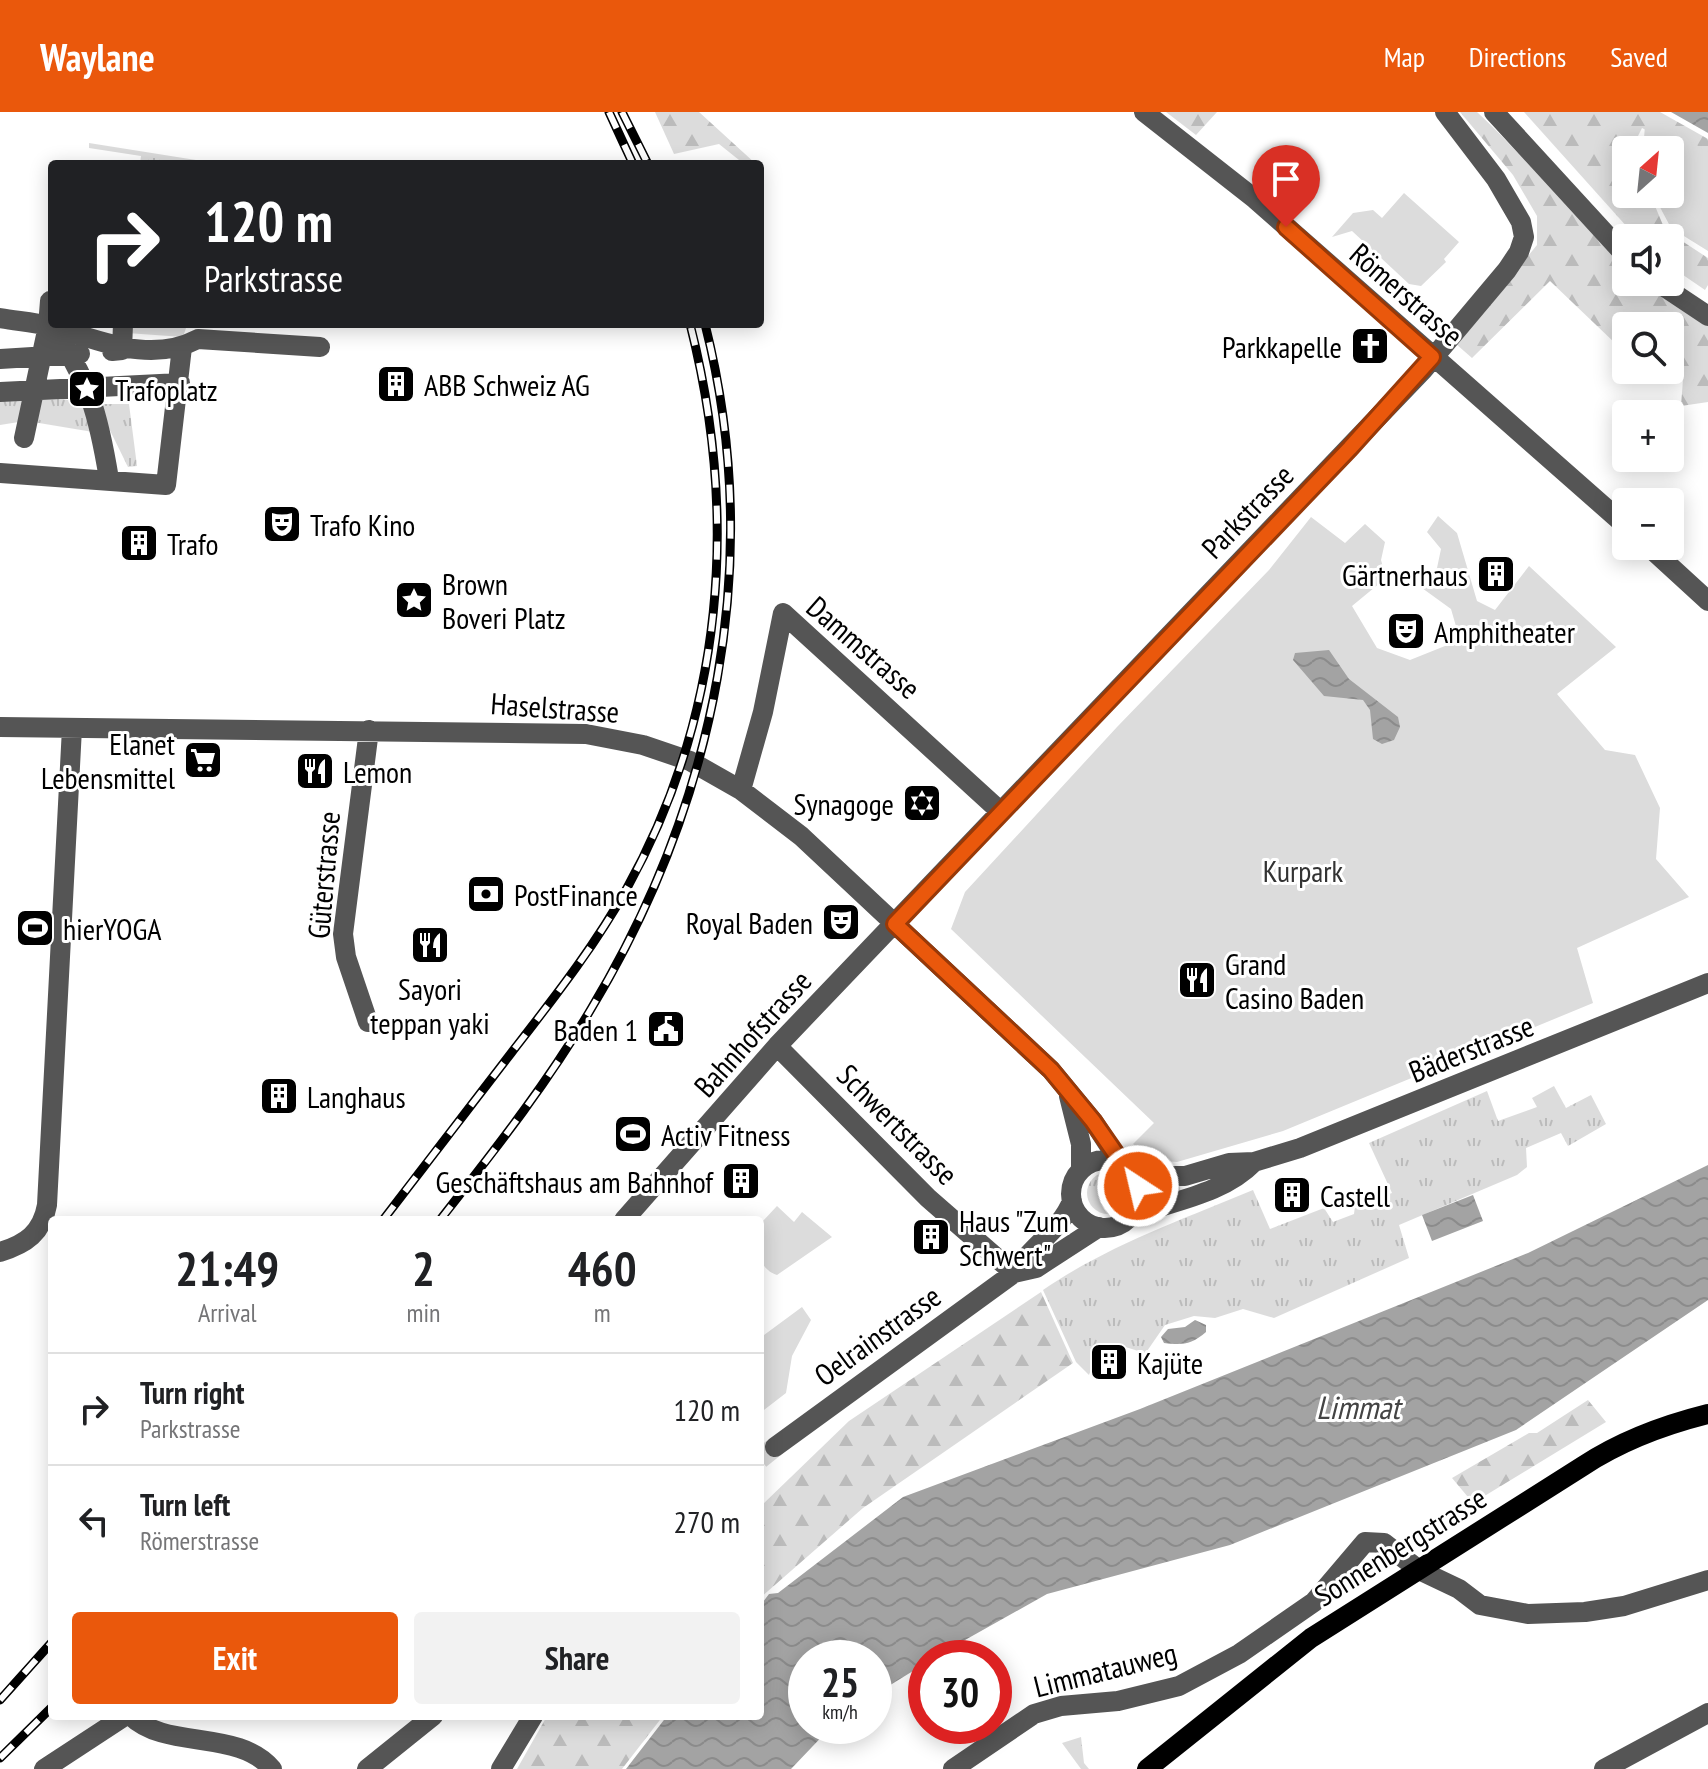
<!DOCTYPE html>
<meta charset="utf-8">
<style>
body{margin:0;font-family:"PT Sans Narrow",sans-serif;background:#f2f2f2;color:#202124;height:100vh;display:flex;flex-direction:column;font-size:30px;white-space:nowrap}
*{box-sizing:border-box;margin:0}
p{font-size:26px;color:#757577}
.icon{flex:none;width:44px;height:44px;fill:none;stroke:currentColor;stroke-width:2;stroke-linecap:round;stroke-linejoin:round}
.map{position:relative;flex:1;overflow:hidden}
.side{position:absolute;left:48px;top:1104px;width:716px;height:504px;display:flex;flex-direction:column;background:#fff;border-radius:8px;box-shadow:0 4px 20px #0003}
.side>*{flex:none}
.banner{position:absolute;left:48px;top:48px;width:716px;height:168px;border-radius:8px;box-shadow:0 4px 20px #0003;background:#202124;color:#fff;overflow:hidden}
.needle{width:52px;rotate:27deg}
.controls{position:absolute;left:1612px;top:24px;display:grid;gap:16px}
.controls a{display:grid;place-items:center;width:72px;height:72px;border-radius:8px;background:#fff;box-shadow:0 4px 20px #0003;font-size:40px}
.speed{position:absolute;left:788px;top:1528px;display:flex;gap:16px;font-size:40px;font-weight:700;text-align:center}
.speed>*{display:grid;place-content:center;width:104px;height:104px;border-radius:50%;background:#fff;box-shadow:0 4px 20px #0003;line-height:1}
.speed small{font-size:20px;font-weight:400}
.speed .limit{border:12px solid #d22;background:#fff;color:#111}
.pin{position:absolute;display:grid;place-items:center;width:68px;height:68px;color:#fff;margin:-82px -34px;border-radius:50% 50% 50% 0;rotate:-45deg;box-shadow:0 0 8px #0007}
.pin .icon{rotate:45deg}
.me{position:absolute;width:88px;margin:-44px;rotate:325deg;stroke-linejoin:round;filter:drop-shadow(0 0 6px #0008)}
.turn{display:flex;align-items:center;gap:28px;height:168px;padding:0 24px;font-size:36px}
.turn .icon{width:104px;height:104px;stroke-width:2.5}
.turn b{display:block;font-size:56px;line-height:68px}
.eta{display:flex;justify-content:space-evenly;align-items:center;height:136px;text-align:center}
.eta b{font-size:48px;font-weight:600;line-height:56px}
.action{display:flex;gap:16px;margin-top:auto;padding:16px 24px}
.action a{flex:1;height:92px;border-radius:8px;background:#ea580c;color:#fff;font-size:32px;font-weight:600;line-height:92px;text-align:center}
.action a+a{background:#f2f2f2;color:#202124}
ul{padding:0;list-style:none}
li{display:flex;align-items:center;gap:24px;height:112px;padding:0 24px;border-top:2px solid #e0e0e0}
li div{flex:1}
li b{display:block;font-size:30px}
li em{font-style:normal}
header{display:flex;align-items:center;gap:48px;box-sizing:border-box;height:112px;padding:0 40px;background:#ea580c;color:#fff}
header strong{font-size:38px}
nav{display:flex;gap:44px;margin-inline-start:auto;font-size:28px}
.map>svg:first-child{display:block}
.grass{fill:url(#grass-tufts)}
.forest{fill:url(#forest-firs)}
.park{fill:#dcdcdc}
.water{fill:url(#water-waves)}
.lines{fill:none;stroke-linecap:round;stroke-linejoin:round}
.minor-tunnel{stroke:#d9d9d9;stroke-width:20;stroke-dasharray:20 10;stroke-linecap:butt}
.minor{stroke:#555;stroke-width:20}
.major{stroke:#000;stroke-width:20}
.rail-casing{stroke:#000;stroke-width:9}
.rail{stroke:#fff;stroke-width:6;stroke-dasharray:18;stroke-linecap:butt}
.route-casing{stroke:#983908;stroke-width:20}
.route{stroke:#ea580c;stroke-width:14}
.labels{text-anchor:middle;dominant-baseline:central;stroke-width:6;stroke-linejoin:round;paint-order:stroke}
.street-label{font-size:30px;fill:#000;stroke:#fff}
.poi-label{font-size:30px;fill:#000;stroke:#fff;text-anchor:start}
.park-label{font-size:30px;fill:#333;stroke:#fff}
.water-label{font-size:32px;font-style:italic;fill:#444;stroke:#fff}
</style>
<header>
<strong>Waylane</strong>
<nav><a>Map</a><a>Directions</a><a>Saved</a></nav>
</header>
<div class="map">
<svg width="1708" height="1657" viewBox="0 0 1708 1657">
<defs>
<pattern id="grass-tufts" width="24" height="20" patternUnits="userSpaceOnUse" patternTransform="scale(2)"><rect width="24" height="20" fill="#dcdcdc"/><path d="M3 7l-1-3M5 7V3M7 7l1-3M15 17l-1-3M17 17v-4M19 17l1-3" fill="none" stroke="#bbb"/></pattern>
<pattern id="forest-firs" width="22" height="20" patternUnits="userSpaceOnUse" patternTransform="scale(2)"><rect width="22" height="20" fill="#dcdcdc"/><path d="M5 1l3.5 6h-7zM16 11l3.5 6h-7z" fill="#bbb"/></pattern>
<pattern id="water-waves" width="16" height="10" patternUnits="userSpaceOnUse" patternTransform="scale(2)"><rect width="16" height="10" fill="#a3a3a3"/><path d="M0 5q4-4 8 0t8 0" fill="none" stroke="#8b8b8b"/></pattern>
</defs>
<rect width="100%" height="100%" fill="#fff"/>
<!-- grass -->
<path class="grass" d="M89 31 221 52 140 51 141 44 89 36Z
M129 212 186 216 183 225 127 221Z
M29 283 25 309 0 313V285Z
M43 283 88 292 93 320 33 310Z
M97 292H129L137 354 128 355Z
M1554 974 1566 996 1591 983 1606 1012 1568 1034 1561 1021 1526 1036 1527 1055 1517 1063 1399 1113 1409 1146 1274 1206 1243 1197 1215 1206 1194 1204 1165 1213 1145 1242C1117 1229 1101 1232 1089 1263L1076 1250 1043 1178C1107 1134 1181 1108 1253 1078L1270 1117 1324 1096 1333 1110 1354 1102 1355 1094 1392 1081 1369 1031 1487 979 1498 1009 1537 995 1532 986Z
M1087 1081a21 21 0 1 1 42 0a21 21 0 1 1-42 0Z
M1150 1071H1179L1181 1081 1150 1090Z"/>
<!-- forest -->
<path class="forest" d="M655 0H699L756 52H744L719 32 674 42Z
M1166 0H1217L1196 23Z
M1460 0H1477C1529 48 1572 106 1626 153V170H1646L1708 213V290L1681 294 1684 254 1670 241V214H1626V224L1617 233 1550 169 1472 246 1456 232 1537 133V104L1513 63Z
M1524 0H1660L1708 27V49L1642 16 1631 38H1626V82H1650L1665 118 1708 146V173L1705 178 1670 154V126H1637Z
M1041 1180 1073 1251 863 1396 760 1486V1395L849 1309Z
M1588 1288 1606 1310 1473 1391 1452 1366 1529 1321H1537Z
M547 1604H663L622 1657H517Z
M1081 1625 1084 1651 1089 1657H1081L1062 1631Z"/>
<!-- park -->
<path class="park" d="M1646 2 1708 40V139L1671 116 1653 82H1670V38H1643Z
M1404 81 1459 130 1444 147 1446 150 1421 174 1409 172 1352 119 1332 125 1353 101 1373 98 1382 106Z
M1438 404 1457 421 1477 489 1495 498 1529 454 1616 535 1557 582 1605 638 1635 643 1660 696 1656 747 1689 785 1577 836 1593 891 1283 1019 1177 1050 1155 1048 1133 1032 1154 1011 951 817 965 780 1117 615 1269 458 1311 405 1345 431 1365 412 1385 430 1381 448 1386 466 1352 494 1377 536 1410 548 1460 528 1451 497 1422 476 1437 456 1441 437 1427 420Z
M777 1094 794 1110 802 1100 832 1125 777 1163C754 1155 760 1134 760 1112Z
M802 1195 811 1208 792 1244 786 1281 760 1301V1226Z"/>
<!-- water -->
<path class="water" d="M1671 0H1708V21Z
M1329 538 1349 567 1398 605 1400 615 1394 628 1382 632 1373 627 1370 598 1363 588 1324 584 1293 548 1295 541Z
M1708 1053V1188L1516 1318 1230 1433 1047 1482 933 1546H926V1551L874 1583V1546H806V1614H832L791 1657H626L667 1604H760V1494L769 1482 778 1481 903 1385 1140 1297 1528 1141Z
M1473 1083 1483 1109 1432 1129 1422 1103Z
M1195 1208 1206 1213V1220C1191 1233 1182 1233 1164 1231L1161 1225 1168 1217 1185 1215Z"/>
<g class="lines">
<!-- minor-tunnel -->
<path class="minor-tunnel" d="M760 1347 775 1335"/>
<!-- minor -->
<path class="minor" d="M1144 0 1255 87 1626 414
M1494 0 1626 144
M1657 170 1708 204
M0 206C16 209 33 210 49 214 99 227 148 253 198 227L320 235
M49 214C89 263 99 306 109 367
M112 239 122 238 123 212
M0 247 80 242
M0 280 180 271
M24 326 48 214 50 189
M0 361 166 373 182 235
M1648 434 1708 489
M0 615 586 622 643 633 690 649 741 678 801 724 1051 958 1093 1009 1121 1052
M741 678 763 600 783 501 1001 700
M368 910 346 845 343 822 369 618
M777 934 928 1086 1014 1161
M1069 984 1081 1032V1057
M1071 1082a34 34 0 1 1 68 0a34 34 0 1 1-68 0Z
M1134 1064H1185L1229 1051 1254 1050 1300 1036 1708 871
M1129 1105C1171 1089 1222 1083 1254 1050
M624 1108 777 934 1423 258 1507 158 1519 140 1524 125 1521 110 1496 67 1445 0
M0 1140C26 1132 42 1121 47 1093L72 616
M1014 1161 1036 1156 1099 1115
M775 1335 1014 1161C1031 1134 1061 1118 1072 1089
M131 1604C166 1638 239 1617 272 1657
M44 1657 125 1604
M367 1657 433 1604
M501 1657 533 1604
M953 1657 1034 1602 1061 1594 1118 1589 1179 1574 1239 1542 1314 1490 1365 1430 1384 1431 1419 1458 1459 1477 1480 1493 1528 1502 1585 1500 1624 1494 1708 1468
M1604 1657 1708 1601"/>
<!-- major -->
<path class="major" d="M1147 1657 1311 1526 1583 1354C1621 1329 1664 1313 1708 1302"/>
<!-- rail casing -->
<g class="rail-casing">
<path id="rail" d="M609 0 633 52
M622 0 648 52
M383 1108C426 1052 469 996 512 940 553 887 595 834 627 776 724 601 739 404 690 212
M440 1108C493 1040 547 972 591 897 716 689 765 449 705 212
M0 1588 52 1530
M0 1646 52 1595"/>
</g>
<!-- rail -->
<use href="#rail" class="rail"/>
</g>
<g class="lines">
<!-- route casing -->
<g class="route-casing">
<path id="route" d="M1138 1074 1093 1009 1051 958 895 812 1350 336 1432 245 1286 115"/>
</g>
<!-- route -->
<use href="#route" class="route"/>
</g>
<!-- icons -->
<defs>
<g id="church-square" transform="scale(2)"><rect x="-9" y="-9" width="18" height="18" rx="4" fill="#000" stroke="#fff"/><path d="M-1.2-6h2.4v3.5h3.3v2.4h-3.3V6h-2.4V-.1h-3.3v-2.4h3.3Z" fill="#fff"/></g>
<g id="building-square" transform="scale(2)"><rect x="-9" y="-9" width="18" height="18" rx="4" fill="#000" stroke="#fff"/><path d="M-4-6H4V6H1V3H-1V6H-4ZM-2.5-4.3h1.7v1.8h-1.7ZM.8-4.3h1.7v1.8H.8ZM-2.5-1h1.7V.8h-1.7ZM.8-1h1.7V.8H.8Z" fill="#fff"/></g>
<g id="sight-square" transform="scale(2)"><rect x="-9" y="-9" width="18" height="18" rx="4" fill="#000" stroke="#fff"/><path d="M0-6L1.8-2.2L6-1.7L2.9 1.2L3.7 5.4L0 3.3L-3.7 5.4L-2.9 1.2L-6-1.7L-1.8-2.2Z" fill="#fff"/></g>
<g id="theatre-square" transform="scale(2)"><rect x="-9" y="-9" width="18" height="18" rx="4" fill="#000" stroke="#fff"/><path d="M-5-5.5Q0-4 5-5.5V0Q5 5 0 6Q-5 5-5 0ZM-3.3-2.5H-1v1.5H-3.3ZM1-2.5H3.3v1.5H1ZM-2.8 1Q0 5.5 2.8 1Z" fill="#fff"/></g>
<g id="supermarket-square" transform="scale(2)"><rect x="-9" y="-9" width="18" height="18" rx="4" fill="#000" stroke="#fff"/><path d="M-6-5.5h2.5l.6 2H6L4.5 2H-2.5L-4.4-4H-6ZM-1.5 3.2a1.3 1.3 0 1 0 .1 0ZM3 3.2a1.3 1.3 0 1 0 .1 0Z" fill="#fff"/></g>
<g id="restaurant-square" transform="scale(2)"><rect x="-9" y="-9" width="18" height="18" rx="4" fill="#000" stroke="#fff"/><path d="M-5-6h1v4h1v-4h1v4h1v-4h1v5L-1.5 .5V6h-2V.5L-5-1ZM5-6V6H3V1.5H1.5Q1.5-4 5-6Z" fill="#fff"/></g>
<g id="synagogue-square" transform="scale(2)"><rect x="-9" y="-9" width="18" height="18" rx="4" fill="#000" stroke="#fff"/><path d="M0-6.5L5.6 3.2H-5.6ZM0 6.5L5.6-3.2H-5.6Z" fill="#fff"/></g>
<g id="bank-square" transform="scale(2)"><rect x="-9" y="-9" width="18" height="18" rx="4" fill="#000" stroke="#fff"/><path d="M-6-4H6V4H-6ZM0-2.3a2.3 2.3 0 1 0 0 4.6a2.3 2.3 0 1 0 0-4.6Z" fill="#fff"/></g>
<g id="stadium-square" transform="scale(2)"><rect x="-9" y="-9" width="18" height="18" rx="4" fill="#000" stroke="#fff"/><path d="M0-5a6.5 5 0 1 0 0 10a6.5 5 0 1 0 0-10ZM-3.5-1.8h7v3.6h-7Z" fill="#fff"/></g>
<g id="civic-square" transform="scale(2)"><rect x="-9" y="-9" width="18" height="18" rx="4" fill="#000" stroke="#fff"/><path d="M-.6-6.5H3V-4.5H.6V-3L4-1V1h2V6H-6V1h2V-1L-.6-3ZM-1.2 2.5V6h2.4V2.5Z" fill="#fff"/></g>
</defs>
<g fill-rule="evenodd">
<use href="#church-square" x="1370" y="234"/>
<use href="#building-square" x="396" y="272"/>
<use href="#sight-square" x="87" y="277"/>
<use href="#theatre-square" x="282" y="412"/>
<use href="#building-square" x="139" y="431"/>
<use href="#building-square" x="1496" y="462"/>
<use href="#sight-square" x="414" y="488"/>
<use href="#theatre-square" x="1406" y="519"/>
<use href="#supermarket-square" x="203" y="648"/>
<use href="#restaurant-square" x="315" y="659"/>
<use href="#synagogue-square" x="922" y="691"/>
<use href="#bank-square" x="486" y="782"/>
<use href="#theatre-square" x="841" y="810"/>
<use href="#stadium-square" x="35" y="816"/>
<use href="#restaurant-square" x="430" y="833"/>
<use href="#restaurant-square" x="1197" y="868"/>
<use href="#civic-square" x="666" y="917"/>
<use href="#building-square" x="279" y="984"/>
<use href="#stadium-square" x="633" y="1022"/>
<use href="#building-square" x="741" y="1069"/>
<use href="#building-square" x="1292" y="1083"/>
<use href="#building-square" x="931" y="1125"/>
<use href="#building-square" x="1109" y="1250"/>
</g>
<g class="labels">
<!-- street labels -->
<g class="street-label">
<text transform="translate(1407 182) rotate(41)">Römerstrasse</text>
<text transform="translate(1247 399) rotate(-46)">Parkstrasse</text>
<text transform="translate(864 535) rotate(41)">Dammstrasse</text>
<text transform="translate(555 595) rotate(4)">Haselstrasse</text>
<text transform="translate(323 763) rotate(-85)">Güterstrasse</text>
<text transform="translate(752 921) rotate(-48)">Bahnhofstrasse</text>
<text transform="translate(1471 936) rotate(-22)">Bäderstrasse</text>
<text transform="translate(898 1012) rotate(45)">Schwertstrasse</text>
<text transform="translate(877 1223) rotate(-36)">Oelrainstrasse</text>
<text transform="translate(1400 1434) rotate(-32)">Sonnenbergstrasse</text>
<text transform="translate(1105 1557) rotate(-14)">Limmatauweg</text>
</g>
<!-- poi labels -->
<g class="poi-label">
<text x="1342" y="234" text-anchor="end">Parkkapelle</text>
<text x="424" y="272">ABB Schweiz AG</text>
<text x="115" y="277">Trafoplatz</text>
<text x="310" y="412">Trafo Kino</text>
<text x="167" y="431">Trafo</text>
<text x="1468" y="462" text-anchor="end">Gärtnerhaus</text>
<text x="442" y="471">Brown<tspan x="442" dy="34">Boveri Platz</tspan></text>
<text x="1434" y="519">Amphitheater</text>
<text x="175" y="631" text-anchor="end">Elanet<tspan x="175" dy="34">Lebensmittel</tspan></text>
<text x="343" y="659">Lemon</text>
<text x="894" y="691" text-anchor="end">Synagoge</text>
<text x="514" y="782">PostFinance</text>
<text x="813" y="810" text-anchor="end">Royal Baden</text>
<text x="63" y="816">hierYOGA</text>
<text x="1225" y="851">Grand<tspan x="1225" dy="34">Casino Baden</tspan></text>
<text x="430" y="876" text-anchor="middle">Sayori<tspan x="430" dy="34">teppan yaki</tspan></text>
<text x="638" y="917" text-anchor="end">Baden 1</text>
<text x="307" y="984">Langhaus</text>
<text x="661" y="1022">Activ Fitness</text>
<text x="713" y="1069" text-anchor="end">Geschäftshaus am Bahnhof</text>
<text x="1320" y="1083">Castell</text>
<text x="959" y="1108">Haus "Zum<tspan x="959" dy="34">Schwert"</tspan></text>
<text x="1137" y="1250">Kajüte</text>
</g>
<!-- park labels -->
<g class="park-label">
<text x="1303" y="758">Kurpark</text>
</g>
<!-- water labels -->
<g class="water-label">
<text x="1358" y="1295">Limmat</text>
</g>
</g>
</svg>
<div class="controls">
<a><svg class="needle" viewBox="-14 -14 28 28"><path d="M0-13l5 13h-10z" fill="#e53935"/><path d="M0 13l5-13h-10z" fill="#757577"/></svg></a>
<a><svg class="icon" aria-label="sound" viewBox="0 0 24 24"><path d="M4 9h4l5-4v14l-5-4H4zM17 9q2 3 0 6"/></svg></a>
<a><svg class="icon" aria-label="search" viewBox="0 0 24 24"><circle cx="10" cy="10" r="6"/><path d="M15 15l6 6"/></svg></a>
<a>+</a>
<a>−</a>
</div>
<div class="speed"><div>25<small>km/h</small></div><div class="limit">30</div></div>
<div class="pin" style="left:1286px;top:115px;background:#d93025"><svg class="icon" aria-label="arrive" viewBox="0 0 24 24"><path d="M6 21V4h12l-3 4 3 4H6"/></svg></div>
<svg class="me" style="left:1138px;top:1074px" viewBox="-20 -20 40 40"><circle r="17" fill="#ea580c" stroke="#fff" stroke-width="3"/><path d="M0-11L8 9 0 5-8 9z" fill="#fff"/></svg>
<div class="banner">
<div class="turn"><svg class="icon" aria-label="right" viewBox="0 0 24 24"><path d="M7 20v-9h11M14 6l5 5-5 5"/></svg><div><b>120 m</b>Parkstrasse</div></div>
</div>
<section class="side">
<div class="eta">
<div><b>21:49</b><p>Arrival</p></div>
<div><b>2</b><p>min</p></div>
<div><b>460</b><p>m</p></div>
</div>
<ul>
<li><svg class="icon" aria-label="right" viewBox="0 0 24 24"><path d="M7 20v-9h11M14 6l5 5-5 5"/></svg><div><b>Turn right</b><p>Parkstrasse</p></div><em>120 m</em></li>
<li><svg class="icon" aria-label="left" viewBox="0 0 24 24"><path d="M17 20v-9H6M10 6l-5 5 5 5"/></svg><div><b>Turn left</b><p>Römerstrasse</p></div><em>270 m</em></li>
</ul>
<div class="action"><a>Exit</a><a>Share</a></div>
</section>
</div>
